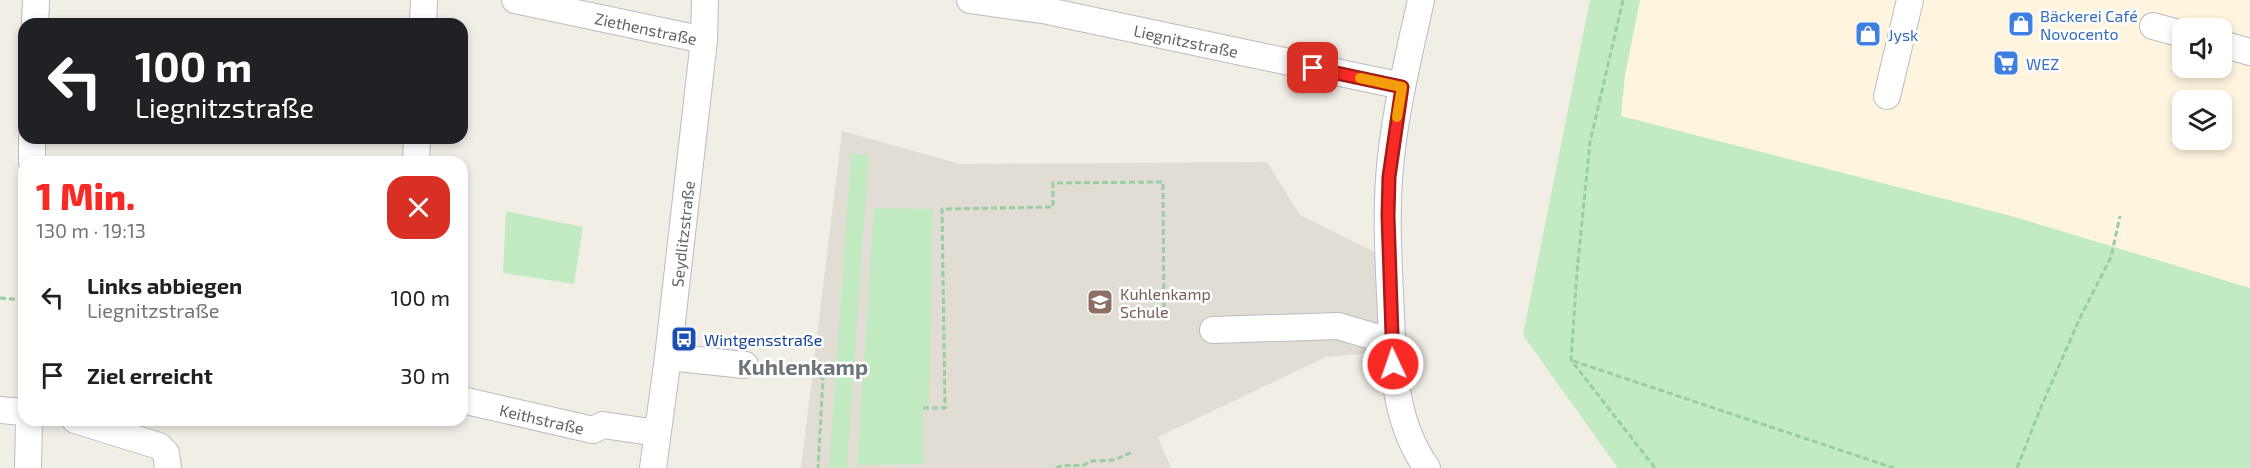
<!DOCTYPE html>
<html lang="de">
<meta charset="utf-8">
<style>
body{margin:0;font-family:"Exo 2",sans-serif;background:#f2f2f2;color:#202124;height:100vh;display:flex;flex-direction:column;font-size:22px;white-space:nowrap}
*{box-sizing:border-box;margin:0}
p{font-size:20px;color:#757577}
.icon{flex:none;width:33px;height:33px;fill:none;stroke:currentColor;stroke-width:2;stroke-linecap:round;stroke-linejoin:round}
.map{position:relative;flex:1;overflow:hidden}
.side{position:absolute;left:18px;top:156px;width:450px;height:270px;display:flex;flex-direction:column;background:#fff;border-radius:18px;box-shadow:0 3px 9px #0003}
.side>*{flex:none}
.guide{position:absolute;left:18px;top:18px;width:450px;height:126px;border-radius:18px;box-shadow:0 3px 9px #0003;background:#202124;color:#fff;overflow:hidden}
.controls{position:absolute;left:2172px;top:18px;display:grid;gap:12px}
.controls a{display:grid;place-items:center;width:60px;height:60px;border-radius:12px;background:#fff;box-shadow:0 3px 9px #0003;font-size:30px}
.pin{position:absolute;display:grid;place-items:center;width:51px;height:51px;color:#fff;margin:-26px;border-radius:12px;box-shadow:0 3px 9px #0006}
.me{position:absolute;width:66px;margin:-33px;rotate:357deg;stroke-linejoin:round;filter:drop-shadow(0 0 4px #0008)}
.turn{display:flex;align-items:center;gap:21px;height:126px;padding:0 18px;font-size:27px}
.turn .icon{width:78px;height:78px;stroke-width:2.5}
.turn b{display:block;font-size:42px;line-height:51px}
.round{display:grid;place-items:center;flex:none;width:63px;height:63px;border-radius:18px;background:#f2f2f2}
.headline{display:flex;align-items:center;justify-content:space-between;height:102px;padding:0 18px}
h1{font-size:36px;font-weight:800;line-height:45px;color:#f92a25}
ul{padding:0;list-style:none}
li{display:flex;align-items:center;gap:18px;height:78px;padding:0 18px}
li div{flex:1}
li b{display:block;font-size:22px}
li em{font-style:normal}
.map>svg:first-child{display:block}
.commercial{fill:#fff5de;fill-rule:evenodd}
.education{fill:#e1ddd5}
.green{fill:#c3ebc1}
.lines{fill:none;stroke-linecap:round;stroke-linejoin:round}
.minor-casing{stroke:#b9bcc1;stroke-width:28}
.path{stroke:#99cda5;stroke-width:3;stroke-dasharray:6 3;stroke-linecap:butt}
.minor{stroke:#fff;stroke-width:26}
.route-casing{stroke:#a21b18;stroke-width:15}
.route{stroke:#f92a25;stroke-width:10}
.slow{stroke:#f59e0b;stroke-width:10}
.labels{text-anchor:middle;dominant-baseline:central;stroke-width:5;stroke-linejoin:round;paint-order:stroke}
.shop-label{font-size:16px;fill:#366cbe;stroke:#fff;text-anchor:start}
.street-label{font-size:16px;fill:#5e6368;stroke:#fff}
.education-label{font-size:16px;fill:#785e54;stroke:#fff;text-anchor:start}
.transit-label{font-size:16px;fill:#164399;stroke:#fff;text-anchor:start}
.district-label{font-size:22px;font-weight:bold;fill:#6e757a;stroke:#fff}
</style>
<div class="map">
<svg width="2250" height="468" viewBox="0 0 2250 468">
<rect width="100%" height="100%" fill="#f1eee6"/>
<!-- commercial -->
<path class="commercial" d="M1640 0H2250V288L2015 217 1620 116 1625 75ZM2182 28H2222V68H2182ZM2182 100H2222V140H2182Z"/>
<!-- education -->
<path class="education" d="M842 131 960 164 1267 162 1300 215 1375 252 1382 352 1326 357 1158 437 1171 468H801Z"/>
<!-- green -->
<path class="green" d="M1590 0H1640L1625 75 1621 116 2015 217 2250 288V468H1618L1523 335Z
M851 154 869 155 847 468H829Z
M874 208 933 209 929 405H923L924 464 857 465Z
M506 211 583 227 574 284 503 273Z"/>
<g class="lines">
<!-- minor casing -->
<g class="minor-casing">
<g id="minor">
<path id="s1" d="M515 0 704 40"/>
<path id="s2" d="M970 0 1048 11 1402 86"/>
<path d="M1421 0C1408 59 1393 119 1389 179 1386 225 1389 270 1391 316 1393 369 1395 423 1427 468"/>
<path d="M35 24 36 0"/>
<path d="M423 24 424 0"/>
<path d="M2153 26 2182 34"/>
<path d="M2222 44 2250 52"/>
<path d="M1887 96 1910 0"/>
<path d="M32 162V138"/>
<path d="M416 162 417 138"/>
<path d="M1213 330 1338 326 1392 342"/>
<path d="M668 357 745 365"/>
<path id="s3" d="M462 400 593 430 603 425 657 433"/>
<path d="M0 410 24 412"/>
<path d="M75 420 159 446 166 453 168 468"/>
<path d="M28 468 29 420"/>
<path id="s4" d="M653 468 668 357 704 40 705 0"/>
</g>
</g>
<!-- path -->
<path class="path" d="M1623 0 1590 142 1577 272 1571 360 1655 468
M0 298 24 300
M1573 361 1894 468
M766 368 817 375 823 379 818 468
M923 408H945L942 209 1053 207V183L1163 182 1164 318
M1056 468 1060 466 1084 465 1091 461 1115 460 1132 452
M2017 468 2041 407 2080 318 2111 257 2120 216"/>
<!-- minor -->
<use href="#minor" class="minor"/>
</g>
<g class="lines">
<!-- route casing -->
<g class="route-casing">
<path id="route" d="M1313 68 1402 87 1389 177 1388 216 1393 364"/>
</g>
<!-- route -->
<use href="#route" class="route"/>
<!-- slow -->
<path class="slow" d="M1360 78 1402 87 1397 117"/>
</g>
<!-- icons -->
<defs>
<g id="shop-square" transform="scale(1.35)"><rect x="-9" y="-9" width="18" height="18" rx="4" fill="#3f7fe0" stroke="#fff"/><path d="M-5-2.5h2.3a2.7 3.5 0 0 1 5.4 0H5L5.5 6h-11ZM-1.5-2.5h3a1.5 2.3 0 0 0-3 0Z" fill="#fff"/></g>
<g id="supermarket-square" transform="scale(1.35)"><rect x="-9" y="-9" width="18" height="18" rx="4" fill="#3f7fe0" stroke="#fff"/><path d="M-6-5.5h2.5l.6 2H6L4.5 2H-2.5L-4.4-4H-6ZM-1.5 3.2a1.3 1.3 0 1 0 .1 0ZM3 3.2a1.3 1.3 0 1 0 .1 0Z" fill="#fff"/></g>
<g id="school-square" transform="scale(1.35)"><rect x="-9" y="-9" width="18" height="18" rx="4" fill="#8d6e63" stroke="#fff"/><path d="M0-5L7-2L0 1L-7-2ZM-4 1L0 2.5L4 1V4Q0 6-4 4Z" fill="#fff"/></g>
<g id="bus-square" transform="scale(1.35)"><rect x="-9" y="-9" width="18" height="18" rx="4" fill="#1a4fb4" stroke="#fff"/><path d="M-5-6H5V4H4V6H2V4H-2V6H-4V4H-5ZM-3.5-4V0h7V-4ZM-3.5 1.2v1.5H-2V1.2ZM2 1.2v1.5H3.5V1.2Z" fill="#fff"/></g>
</defs>
<g fill-rule="evenodd">
<use href="#shop-square" x="2021" y="24"/>
<use href="#shop-square" x="1868" y="34"/>
<use href="#supermarket-square" x="2006" y="63"/>
<use href="#school-square" x="1100" y="302"/>
<use href="#bus-square" x="684" y="339"/>
</g>
<g class="labels">
<!-- shop labels -->
<g class="shop-label">
<text x="2040" y="15">Bäckerei Café<tspan x="2040" dy="18">Novocento</tspan></text>
<text x="1888" y="34">Jysk</text>
<text x="2026" y="63">WEZ</text>
</g>
<!-- street labels -->
<g class="street-label">
<text stroke="none"><textPath href="#s1" startOffset="134">Ziethenstraße</textPath></text>
<text stroke="none"><textPath href="#s2" startOffset="220">Liegnitzstraße</textPath></text>
<text stroke="none"><textPath href="#s4" startOffset="236">Seydlitzstraße</textPath></text>
<text stroke="none"><textPath href="#s3" startOffset="82">Keithstraße</textPath></text>
</g>
<!-- education labels -->
<g class="education-label">
<text x="1120" y="293">Kuhlenkamp<tspan x="1120" dy="18">Schule</tspan></text>
</g>
<!-- transit labels -->
<g class="transit-label">
<text x="704" y="339">Wintgensstraße</text>
</g>
<!-- district labels -->
<g class="district-label">
<text x="803" y="366">Kuhlenkamp</text>
</g>
</g>
</svg>
<div class="controls">
<a><svg class="icon" aria-label="sound" viewBox="0 0 24 24"><path d="M4 9h4l5-4v14l-5-4H4zM17 9q2 3 0 6"/></svg></a>
<a><svg class="icon" aria-label="layers" viewBox="0 0 24 24"><path d="M12 4l9 5-9 5-9-5zM3 14l9 5 9-5"/></svg></a>
</div>
<div class="pin" style="left:1313px;top:68px;background:#d93025"><svg class="icon" aria-label="arrive" viewBox="0 0 24 24"><path d="M6 21V4h12l-3 4 3 4H6"/></svg></div>
<svg class="me" style="left:1393px;top:364px" viewBox="-20 -20 40 40"><circle r="17" fill="#f92a25" stroke="#fff" stroke-width="3"/><path d="M0-11L8 9 0 5-8 9z" fill="#fff"/></svg>
<div class="guide">
<div class="turn"><svg class="icon" aria-label="left" viewBox="0 0 24 24"><path d="M17 20v-9H6M10 6l-5 5 5 5"/></svg><div><b>100 m</b>Liegnitzstraße</div></div>
</div>
<section class="side">
<div class="headline"><div><h1>1 Min.</h1><p>130 m · 19:13</p></div><a class="round" style="background:#d93025;color:#fff"><svg class="icon" aria-label="close" viewBox="0 0 24 24"><path d="M6 6l12 12M18 6L6 18"/></svg></a></div>
<ul>
<li><svg class="icon" aria-label="left" viewBox="0 0 24 24"><path d="M17 20v-9H6M10 6l-5 5 5 5"/></svg><div><b>Links abbiegen</b><p>Liegnitzstraße</p></div><em>100 m</em></li>
<li><svg class="icon" aria-label="arrive" viewBox="0 0 24 24"><path d="M6 21V4h12l-3 4 3 4H6"/></svg><div><b>Ziel erreicht</b></div><em>30 m</em></li>
</ul>
</section>
</div>
